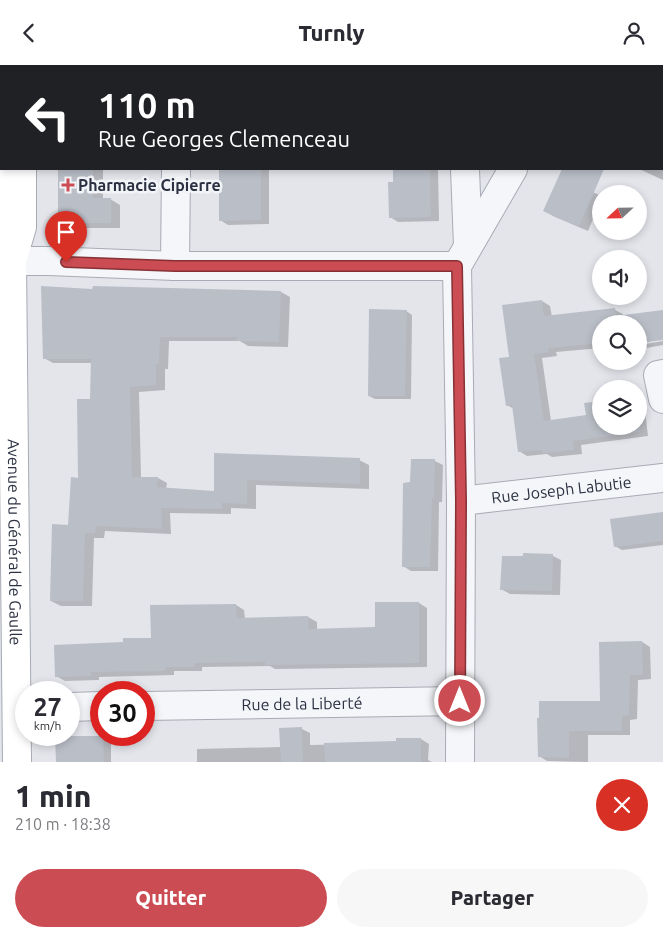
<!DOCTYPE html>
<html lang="fr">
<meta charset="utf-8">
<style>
body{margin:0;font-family:Ubuntu,sans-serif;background:#f7f7f7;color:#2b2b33;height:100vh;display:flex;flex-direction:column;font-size:19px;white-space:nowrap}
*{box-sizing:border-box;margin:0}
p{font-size:16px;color:#7c7c81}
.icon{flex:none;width:28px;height:28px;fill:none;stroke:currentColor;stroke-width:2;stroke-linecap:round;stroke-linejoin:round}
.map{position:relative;height:697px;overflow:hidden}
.drawer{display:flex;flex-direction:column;background:#fff;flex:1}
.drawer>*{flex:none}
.banner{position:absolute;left:0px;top:0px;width:664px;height:105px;box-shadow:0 2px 8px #0003;background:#202124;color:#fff;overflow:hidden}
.needle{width:32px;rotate:248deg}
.fabs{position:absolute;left:592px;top:120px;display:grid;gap:10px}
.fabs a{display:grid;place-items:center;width:55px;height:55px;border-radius:50%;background:#fff;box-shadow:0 2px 8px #0003;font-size:25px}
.speed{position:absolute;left:15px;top:616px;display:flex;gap:10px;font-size:25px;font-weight:700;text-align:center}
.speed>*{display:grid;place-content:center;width:65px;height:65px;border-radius:50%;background:#fff;box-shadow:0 2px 8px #0003;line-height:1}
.speed small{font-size:12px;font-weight:400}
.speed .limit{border:8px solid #d22;background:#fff;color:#111}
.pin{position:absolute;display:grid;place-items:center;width:42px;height:42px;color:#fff;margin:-51px -21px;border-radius:50% 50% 50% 0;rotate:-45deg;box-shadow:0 0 5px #0007}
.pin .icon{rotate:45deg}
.me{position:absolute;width:55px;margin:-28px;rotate:0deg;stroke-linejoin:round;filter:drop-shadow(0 0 4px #0008)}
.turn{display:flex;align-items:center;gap:18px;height:105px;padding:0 15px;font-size:22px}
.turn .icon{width:65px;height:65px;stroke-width:2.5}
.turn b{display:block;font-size:35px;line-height:42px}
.round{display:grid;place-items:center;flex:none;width:52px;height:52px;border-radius:26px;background:#f7f7f7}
.headline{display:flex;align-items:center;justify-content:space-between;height:85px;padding:0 15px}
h1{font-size:30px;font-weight:800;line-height:38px}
.primary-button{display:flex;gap:10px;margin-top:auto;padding:10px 15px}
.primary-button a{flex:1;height:58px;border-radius:30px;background:#cc4c53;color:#fff;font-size:20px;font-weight:800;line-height:58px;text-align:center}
.primary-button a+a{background:#f7f7f7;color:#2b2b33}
header{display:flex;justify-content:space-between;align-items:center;height:65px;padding:0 15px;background:#fff;font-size:22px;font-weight:800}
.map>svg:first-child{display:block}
.shadow{fill:#0003}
.building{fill:#babec7}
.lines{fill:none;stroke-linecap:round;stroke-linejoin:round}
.street-casing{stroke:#a8abb5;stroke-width:30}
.secondary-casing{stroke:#a8abb5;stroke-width:30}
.street{stroke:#f5f6f9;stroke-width:28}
.secondary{stroke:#fff;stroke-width:28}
.route-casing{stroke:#853136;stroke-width:12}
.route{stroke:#cc4c53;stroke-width:9}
.poi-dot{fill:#cc4c53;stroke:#f2f4f8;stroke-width:2}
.labels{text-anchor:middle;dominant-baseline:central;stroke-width:5;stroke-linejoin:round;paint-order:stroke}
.poi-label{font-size:16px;font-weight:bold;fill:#2b3142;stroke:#f2f4f8;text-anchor:start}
.street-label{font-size:16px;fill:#2b3142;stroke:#f2f4f8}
</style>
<header><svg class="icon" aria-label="back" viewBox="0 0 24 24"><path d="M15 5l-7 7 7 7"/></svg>Turnly<svg class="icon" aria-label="person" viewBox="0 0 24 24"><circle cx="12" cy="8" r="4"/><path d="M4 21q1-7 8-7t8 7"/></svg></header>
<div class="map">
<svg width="663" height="697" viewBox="0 0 663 697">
<rect width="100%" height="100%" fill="#e3e5eb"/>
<!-- shadow -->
<path class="shadow" d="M59 0H130V1H59Z
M228 0H269V1H228Z
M394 0H438V1H394Z
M662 72H663V115L639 104H662Z
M59 104H103V134H110L120 140V163H69L60 157Z
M220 104H269V159L228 160 220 155Z
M395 104H438L439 156 398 157 390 152 395 119Z
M560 111 601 131V135L588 166 553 151 544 146Z
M93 225 281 227 290 232 288 282 248 281 240 276H169L168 304H165V325L139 327 141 413H158L167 418 166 424 215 427 216 389 359 395 369 400V424L256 420V444L231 443V449L170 448 171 469 105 466 104 473H94L92 541H61L51 536 80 414 91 335 92 298H53L44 293Z
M542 236 550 241 552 252 615 245 623 249V251L663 246V274L639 277V259H601V283L556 287 557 291 542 293 551 356 587 351 586 339 601 337V361H639V334L644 337 648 371 581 380 582 389 552 392 547 389 527 391 519 386 514 344 507 340 510 293Z
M406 246 412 250 411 334H375L369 331Z
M663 276V280L641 284 639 283V280Z
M435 396 443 400 442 437H439L438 506H411L403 501 411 419Z
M663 448V480L622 485 615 481Z
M553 491 561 495 560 530 510 529 501 524Z
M419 538 427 543V602L275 604 270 601 202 602V606H174V610L99 612V615L65 616 56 611 124 579 152 574 236 540 244 545 245 554 308 552 317 557V565L376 564Z
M642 577 650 582 651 614 638 615 637 654 630 655V670H588V697L547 696 539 691 602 638 601 578Z
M302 664 310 668V680L397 678 421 674 429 679 428 695 432 697H197V684L281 682Z
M57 672H103L111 676V697H58Z"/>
<!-- building -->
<path class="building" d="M58 104H93V133H111V158H58Z
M219 104H261V155L219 156Z
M393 104H430L431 152 389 153 388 117H393Z
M562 104H604L579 162 543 146Z
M41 221 92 224 93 221 281 226 279 277 237 276V272H160L159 299H156V320L130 322 132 412H158L157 422 214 426V388L360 393V419L247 415V439L222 438V444L161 443 162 464 96 461 95 468H85L83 536H50L52 459 68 460 71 412 78 413 77 334H90L91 294H43Z
M542 235 544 251 615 243 616 251 663 245V275L639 278V259H601V278L548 283 549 287 534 289 544 356 586 350 584 338 601 336V361H639V358L640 367 573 376 574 385 543 388 542 385 518 387 512 340 506 341 499 293 509 292 502 240Z
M369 244 407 245 405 331H368Z
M411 394H435L434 433H432L430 502H402L403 418 410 417Z
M663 447V476L614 482 610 454Z
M523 488 553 489 552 526 500 525 502 491H523Z
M375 537H419V598L265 600V597L194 598V602H166L165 606 91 607V611L55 612 54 580 123 577V573H151L150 540 236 539 237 553 308 551 309 564 375 562Z
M642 576 643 610H630L629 650 622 651V666H569V693L538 692 537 653H539V636H600L599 577Z
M302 662 303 697H281L279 663Z
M55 671H103L104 697H56Z
M396 673H421V697H325L324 678 396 676Z"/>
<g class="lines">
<!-- street casing -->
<g class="street-casing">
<g id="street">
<path d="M461 0V1"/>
<path d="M602 0 604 1"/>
<path d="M176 1V0"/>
<path d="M546 1 547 0"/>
<path d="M582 1V0"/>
<path d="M662 32H663"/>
<path d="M465 104 468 181"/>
<path d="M0 198 12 196H48L175 201H457"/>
<path d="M175 201 176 104"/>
<path d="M663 309 658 310 663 334"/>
<path id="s1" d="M461 436 663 413"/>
<path id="s2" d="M144 641 460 636"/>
<path d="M69 642 101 641"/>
<path d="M460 697 461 436 457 201 513 104"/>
</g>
</g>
<!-- secondary casing -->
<g class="secondary-casing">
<g id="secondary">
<path d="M20 0V1"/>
<path id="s3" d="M0 110 1 164 12 196 17 697"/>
<path d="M12 196 22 162V104"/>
</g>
</g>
<!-- street -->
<use href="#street" class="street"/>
<!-- secondary -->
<use href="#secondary" class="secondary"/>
</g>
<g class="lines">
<!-- route casing -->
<g class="route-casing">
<path id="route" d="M66 197 175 201H457L461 436 460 636"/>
</g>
<!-- route -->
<use href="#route" class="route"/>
</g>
<!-- markers -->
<path class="poi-dot" d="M65.5 112.5h5v5h5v5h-5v5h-5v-5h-5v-5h5z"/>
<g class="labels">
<!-- poi labels -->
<g class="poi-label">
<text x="78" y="120">Pharmacie Cipierre</text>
</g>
<!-- street labels -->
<g class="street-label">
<text stroke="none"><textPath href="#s1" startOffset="101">Rue Joseph Labutie</textPath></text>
<text stroke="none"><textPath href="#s3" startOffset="369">Avenue du Général de Gaulle</textPath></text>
<text stroke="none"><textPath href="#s2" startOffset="158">Rue de la Liberté</textPath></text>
</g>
</g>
</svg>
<div class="fabs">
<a><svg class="needle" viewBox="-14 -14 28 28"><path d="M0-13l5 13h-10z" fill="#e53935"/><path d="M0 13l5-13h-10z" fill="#7c7c81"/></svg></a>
<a><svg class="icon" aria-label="sound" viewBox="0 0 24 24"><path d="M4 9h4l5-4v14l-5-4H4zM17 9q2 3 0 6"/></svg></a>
<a><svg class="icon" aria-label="search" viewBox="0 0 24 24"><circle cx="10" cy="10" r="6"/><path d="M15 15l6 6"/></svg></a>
<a><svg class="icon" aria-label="layers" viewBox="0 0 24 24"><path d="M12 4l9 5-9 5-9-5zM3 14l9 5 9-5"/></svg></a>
</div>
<div class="speed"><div>27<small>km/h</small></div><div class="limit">30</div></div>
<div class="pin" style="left:66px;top:197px;background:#d93025"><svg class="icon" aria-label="arrive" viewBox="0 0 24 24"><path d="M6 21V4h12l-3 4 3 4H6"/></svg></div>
<svg class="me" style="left:460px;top:636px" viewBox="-20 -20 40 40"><circle r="17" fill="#cc4c53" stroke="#fff" stroke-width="3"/><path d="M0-11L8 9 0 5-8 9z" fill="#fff"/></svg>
<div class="banner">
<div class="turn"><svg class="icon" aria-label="left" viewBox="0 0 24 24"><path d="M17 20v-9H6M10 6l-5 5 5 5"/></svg><div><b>110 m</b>Rue Georges Clemenceau</div></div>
</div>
</div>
<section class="drawer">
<div class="headline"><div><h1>1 min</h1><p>210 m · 18:38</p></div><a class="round" style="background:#d93025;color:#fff"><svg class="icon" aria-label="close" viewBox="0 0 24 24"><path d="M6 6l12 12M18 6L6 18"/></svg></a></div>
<div class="primary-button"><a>Quitter</a><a>Partager</a></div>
</section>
